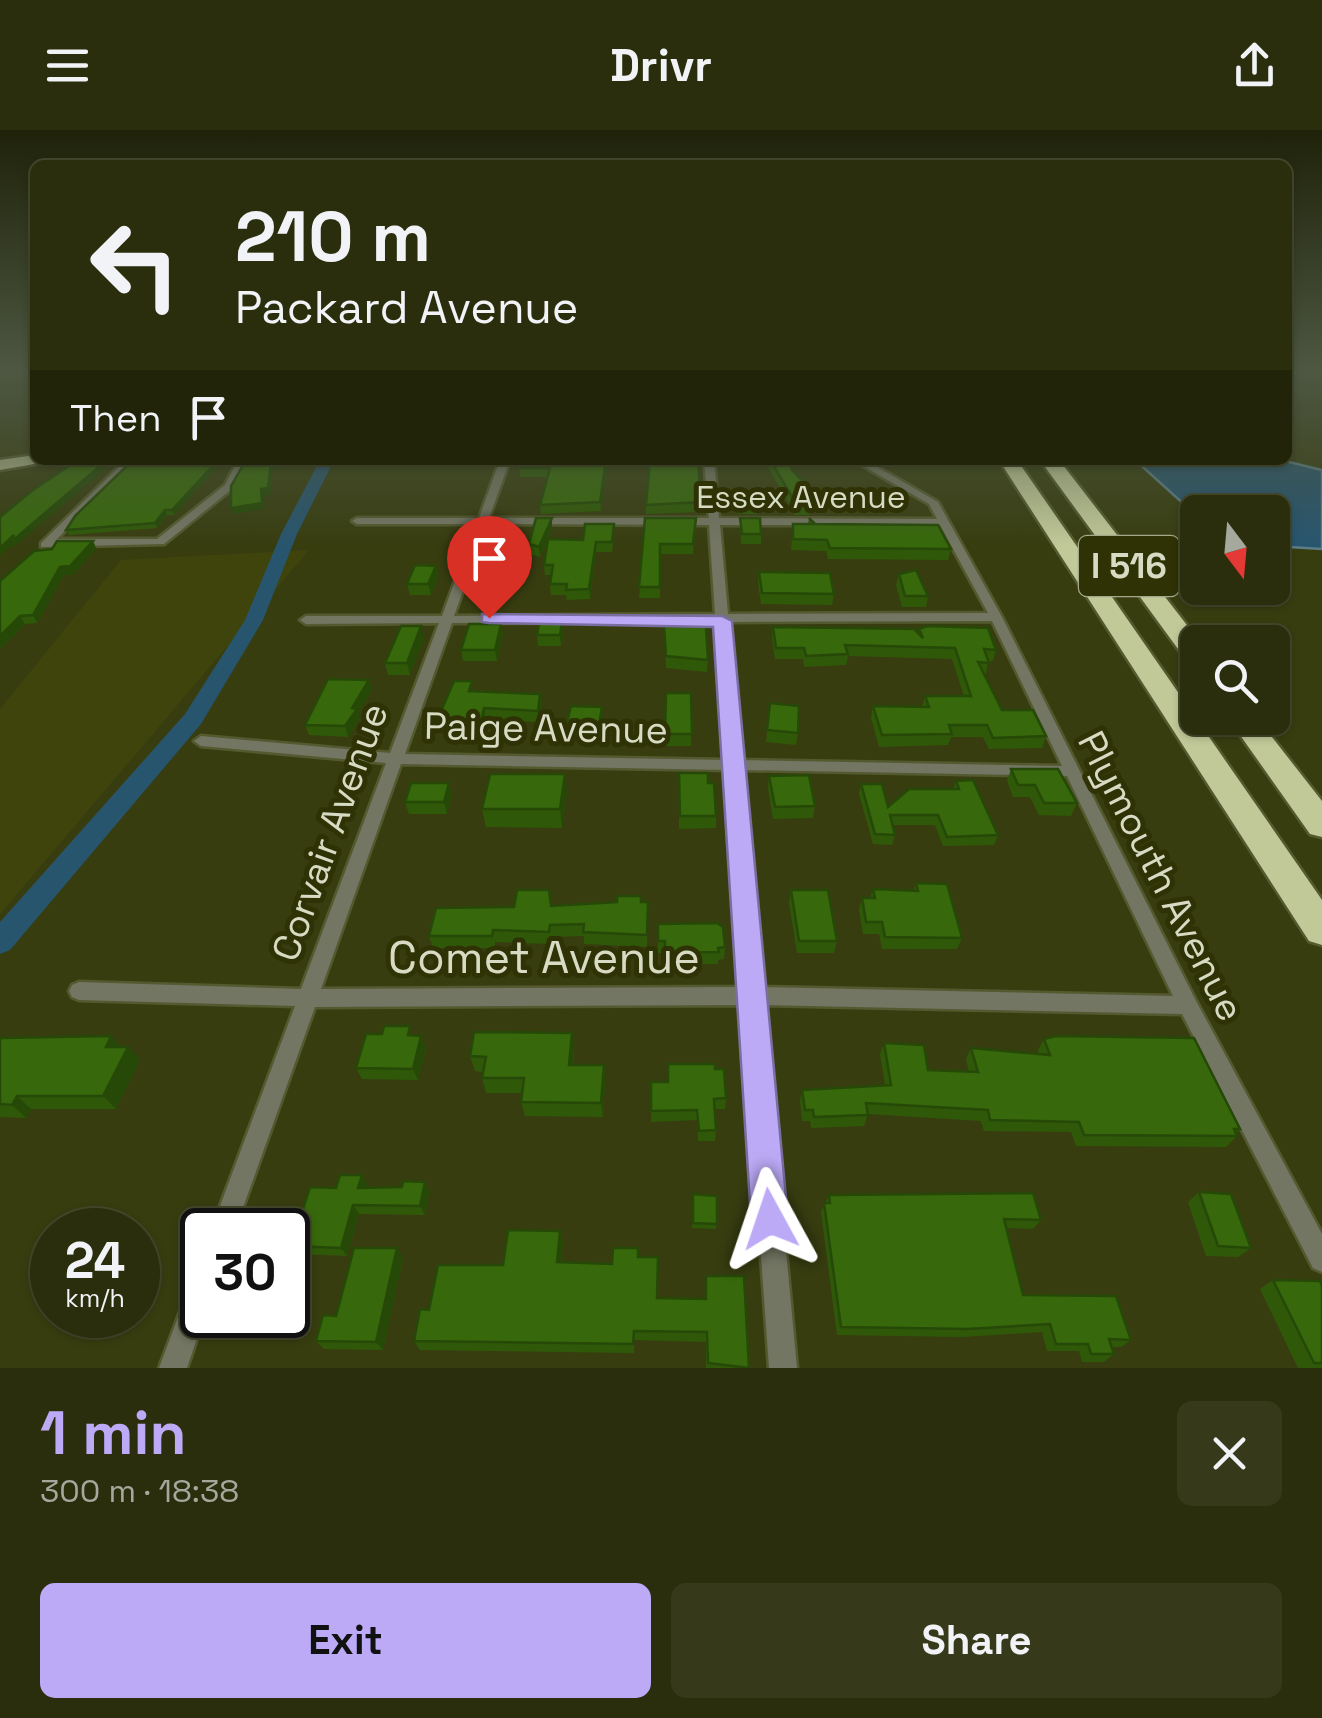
<!DOCTYPE html>
<meta charset="utf-8">
<style>
body{margin:0;font-family:"Space Grotesk",sans-serif;background:#363a1a;color:#f1f3f6;height:100vh;display:flex;flex-direction:column;font-size:38px;white-space:nowrap}
*{box-sizing:border-box;margin:0}
p{font-size:32px;color:#a5a89d}
.icon{flex:none;width:55px;height:55px;fill:none;stroke:currentColor;stroke-width:2;stroke-linecap:round;stroke-linejoin:round}
.map{position:relative;height:1238px;overflow:hidden}
.panel{display:flex;flex-direction:column;background:#2a2e0c;flex:1}
.panel>*{flex:none}
.top-card{position:absolute;left:30px;top:30px;width:1262px;height:305px;border-radius:15px;box-shadow:0 2px 8px #0004,0 0 0 2px #464a2d;background:#2a2e0c;color:#f1f3f6;overflow:hidden}
.needle{width:65px;rotate:164deg}
.controls{position:absolute;left:1180px;top:365px;display:grid;gap:20px}
.controls a{display:grid;place-items:center;width:110px;height:110px;border-radius:15px;background:#2a2e0c;box-shadow:0 2px 8px #0004,0 0 0 2px #464a2d;font-size:50px}
.speed{position:absolute;left:30px;top:1078px;display:flex;gap:20px;font-size:50px;font-weight:700;text-align:center}
.speed>*{display:grid;place-content:center;width:130px;height:130px;border-radius:50%;background:#2a2e0c;box-shadow:0 2px 8px #0004,0 0 0 2px #464a2d;line-height:1}
.speed small{font-size:25px;font-weight:400}
.speed .limit{border:5px solid #111;border-radius:15px;background:#fff;color:#111}
.pin{position:absolute;display:grid;place-items:center;width:85px;height:85px;color:#fff;margin:-102px -42px;border-radius:50% 50% 50% 0;rotate:-45deg;box-shadow:0 0 10px #0007}
.pin .icon{rotate:45deg}
.me{position:absolute;width:110px;margin:-55px;rotate:355deg;stroke-linejoin:round;filter:drop-shadow(0 0 8px #0008)}
.turn{display:flex;align-items:center;gap:35px;height:210px;padding:0 40px;font-size:45px}
.turn .icon{width:130px;height:130px;stroke-width:2.5}
.turn b{display:block;font-size:70px;line-height:85px}
.then{display:flex;align-items:center;height:95px;padding:0 40px;background:#0003;gap:20px;font-size:38px}
.round{display:grid;place-items:center;flex:none;width:105px;height:105px;border-radius:15px;background:#363a1a}
.headline{display:flex;align-items:center;justify-content:space-between;height:170px;padding:0 40px}
h1{font-size:60px;font-weight:700;line-height:75px;color:#bcaaf6}
.primary-button{display:flex;gap:20px;margin-top:auto;padding:20px 40px}
.primary-button a{flex:1;height:115px;border-radius:15px;background:#bcaaf6;color:#111;font-size:40px;font-weight:700;line-height:115px;text-align:center}
.primary-button a+a{background:#363a1a;color:#f1f3f6}
header{display:flex;justify-content:space-between;align-items:center;height:130px;padding:0 40px;background:#2a2e0c;font-size:45px;font-weight:700}
.map>svg:first-child{display:block}
.built{fill:#3f440d}
.water{fill:#28556e;stroke:#5c7d88;stroke-width:2.5}
.lines{fill:none;stroke-linecap:round;stroke-linejoin:round}
.canal{fill:#28556e;fill-rule:evenodd}
.street-casing{stroke:#555930;stroke-width:5}
.primary-casing{stroke:#555930;stroke-width:5}
.highway-casing{stroke:#555930;stroke-width:5}
.street{fill:#737663;fill-rule:evenodd}
.primary{fill:#abb18a;fill-rule:evenodd}
.highway{fill:#c1c999;fill-rule:evenodd}
.wall{fill:#2f5909}
.shaded-wall{fill:#264908}
.building{fill:#37680b;stroke:#264908;stroke-width:2.5}
.route{fill:#bcaaf6;stroke:#7a6ea0;stroke-width:2.5}
.labels{text-anchor:middle;dominant-baseline:central;stroke-width:10;stroke-linejoin:round;paint-order:stroke}
.far-street-label{font-size:32px;fill:#d7dbc3;stroke:#2e3204}
.shield{fill:#2e3204;stroke:#a4a88a;stroke-width:2.5}
.shield-label{font-size:35px;font-weight:bold;fill:#d7dbc3}
.street-label{font-size:38px;fill:#d7dbc3;stroke:#2e3204}
.near-street-label{font-size:45px;fill:#d7dbc3;stroke:#2e3204}
</style>
<header><svg class="icon" aria-label="menu" viewBox="0 0 24 24"><path d="M4 6h16M4 12h16M4 18h16"/></svg>Drivr<svg class="icon" aria-label="share" viewBox="0 0 24 24"><path d="M12 15V3M7 8l5-5 5 5M5 13v7h14v-7"/></svg></header>
<div class="map">
<svg width="1322" height="1238" viewBox="0 0 1322 1238">
<rect width="100%" height="100%" fill="#383d10"/>
<!-- built -->
<path class="built" d="M309 420 0 784V579L121 430Z"/>
<!-- water -->
<path class="water" d="M1135 330H1281L1322 340V419L1273 416 1272 382H1198L1197 386Z"/>
<g class="lines">
<!-- canal -->
<path class="canal" d="M320 330H334L297 404 263 490 201 594 10 820 0 824V792L185 584 245 490 281 404Z"/>
<!-- street casing -->
<g class="street-casing">
<path id="street" d="M126 330H136L57 409H157L225 355 238 330H248L232 359 164 414 41 417V413Z
M500 330H510L489 388H709L704 330H714L719 388 937 389 929 374 853 330H865L938 372 1002 487 1195 869 1322 1104V1142L1313 1138 1182 884 763 875 797 1238H769L743 875 315 877 235 1100H211L295 876 79 870 72 867 69 861 72 855 79 852 301 859 386 633 201 616 194 611 201 606 390 623 439 493 306 494 300 490 306 486H442L476 394H357L352 391 357 388H479ZM487 394 709 395 715 484 454 486ZM720 395H940L988 483 728 484ZM992 491 1062 636 741 630 728 492ZM716 492 726 630 405 624 452 493ZM401 634 727 640 742 857 321 859ZM742 640 1067 646 1173 866 762 857Z
M202 1143V1185H205L187 1238H159L193 1147Z"/>
</g>
<!-- primary casing -->
<g class="primary-casing">
<path id="primary" d="M35 325V330H43L40 333 0 340V330Z"/>
</g>
<!-- highway casing -->
<g class="highway-casing">
<path id="highway" d="M999 330H1017L1322 770V815L1309 811Z
M1040 330H1059L1200 512 1198 536 1189 534Z
M1228 588H1257L1322 671V707L1310 704Z"/>
</g>
<!-- street -->
<use href="#street" class="street"/>
<!-- primary -->
<use href="#primary" class="primary"/>
<!-- highway -->
<use href="#highway" class="highway"/>
</g>
<!-- wall -->
<path class="wall" d="M133 330H224L174 385H167L157 398 69 405 66 400Z
M521 330H624L623 336H607L601 381 541 384 540 375 548 347H520L519 338Z
M748 330H789L792 340 817 366 816 375 810 376 809 385H795L766 334 752 335Z
M736 364 758 379 757 384H738Z
M701 372V382L646 384V375Z
M552 388V398L548 409 583 410 614 404 612 422H596L590 469 567 470 566 465H551L550 454 551 445H545L544 435 548 409 540 427 530 424 529 414Z
M645 388H696L693 424H660V468H639Z
M740 388 761 404V414H741Z
M809 388 815 394 951 419 948 430 828 429 826 421 791 420 793 394H808Z
M93 411 96 418 74 444 64 445 37 493 25 494 0 519V451Z
M436 436 438 446 431 465H410L407 454Z
M759 442 834 464 832 475 761 474 758 453Z
M899 444 928 466 926 477H902L896 455Z
M501 494 503 505 497 531H463L461 520Z
M664 496 708 530 707 542 666 538Z
M773 497 918 503 919 499 996 520 993 531H988L986 544H984L1002 580 1046 606 1042 618 989 619 983 607H951L948 615 879 617 871 588 873 576 922 577 925 566H964L952 529 848 526 846 535 804 537 803 529H775L772 508Z
M564 498 561 516H538L537 505Z
M424 508 410 545H388L385 533Z
M369 550 372 560 358 584 360 589 348 607 309 605 305 595Z
M474 561 540 564 542 576 539 592 486 590 483 602 441 599 438 588Z
M666 563H691V616H665Z
M770 573 798 603 796 615 766 612Z
M603 589 599 608H568L566 596Z
M1011 639 1077 673 1071 686 1039 685 1030 667H1013L1007 651Z
M679 643 708 653 716 686V698L679 699Z
M769 646 815 676 813 688 773 689 768 658Z
M956 651 998 705 994 715 943 716 935 695H892L895 705 892 715 873 714 859 664 861 654 888 677 953 659Z
M567 662 562 698 486 697 482 679Z
M452 665 447 684H409L405 672Z
M916 753 962 808 957 819H882L879 804H863L859 780 862 768H870L873 759 914 760Z
M791 760 837 811 834 823H797L789 772Z
M648 772 647 817 584 814V806L551 807V814L495 812V818H433L429 806 551 776Z
M658 794 725 817 724 829 718 830V834L665 835V823H658Z
M414 905 426 917 418 950 362 949 356 938Z
M0 908 128 917 140 930 116 979H31L26 988 0 987Z
M1044 909 1240 999 1236 1003 1237 1006 1226 1017 1076 1016 1071 1002 984 1001 981 991 868 984 864 996 811 998 810 991H802L800 971 802 960 885 955 880 924 884 913 928 940 969 942 966 929 971 918 1039 924 1038 920Z
M574 919 573 935H604L605 950 603 987 525 986 521 972 522 963H486L482 948 483 942 475 941 470 926Z
M715 939 726 968 725 979H714L716 1000 715 1011H698L697 990 651 992V952H668Z
M367 1054 366 1058 429 1061 425 1085 359 1084 347 1126 298 1124 291 1116 336 1058Z
M1199 1062 1251 1118 1238 1127 1206 1126 1188 1072Z
M693 1064 717 1066 716 1099 692 1098Z
M829 1065 1041 1090 1033 1099 1006 1098 1023 1165 1131 1210 1121 1217H1112L1114 1224 1104 1232H1082L1079 1221H1047L1042 1202 962 1207 837 1205 821 1082Z
M560 1101 563 1112 561 1132 612 1134 638 1127 658 1168 705 1169 706 1146 749 1238H706V1212L634 1210V1223L420 1220 414 1211 429 1180Z
M403 1128 383 1220 324 1219 316 1211 336 1186Z
M1273 1150 1322 1156V1238H1298L1260 1159Z"/>
<!-- shaded-wall -->
<path class="shaded-wall" d="M107 330H111L112 333 14 417 12 415 0 426V418Z
M218 330H224L174 385 172 380Z
M296 330V336L273 339 270 365 263 366 264 379 234 384 231 378 261 359 271 333Z
M606 330 607 336 601 381 600 372Z
M753 330H767L766 334 752 335Z
M817 366 816 375 810 376 808 367Z
M165 380 167 385 157 398 155 393Z
M552 388V398L540 427 539 417Z
M93 411 96 418 74 444 64 445 37 493 33 485 60 437Z
M596 412V422L590 469 589 459Z
M436 436 438 446 431 465 428 454Z
M20 486 25 494 0 519V506Z
M563 487 564 498 561 516 560 505Z
M501 494 503 505 497 531 495 520Z
M421 496 424 508 410 545 407 533Z
M369 550 372 560 358 584 360 589 348 607 345 596 352 578Z
M540 564 542 576 539 592 538 581Z
M602 577 603 589 599 608V596Z
M484 578 486 590 483 602 481 590Z
M565 644 567 662 562 698 560 679Z
M449 653 452 665 447 684 444 672Z
M572 903 574 919 571 950 569 935Z
M111 906 123 920 106 917Z
M421 906 426 917 418 950 413 939Z
M128 917 140 930 116 979 103 966Z
M604 935 605 950 603 987 601 973Z
M17 966 31 979 26 988 12 975Z
M362 1045 367 1054 364 1066 358 1058Z
M425 1052 429 1061 425 1085 420 1076Z
M353 1075 359 1084 347 1126 341 1118Z
M560 1101 563 1112 560 1143 557 1132Z
M397 1118 403 1128 383 1220 376 1212Z"/>
<!-- building -->
<path class="building" d="M78 330H107L11 412 14 405 0 418V387L33 360Z
M133 330H218L172 380H165L155 393 66 400 75 386Z
M246 330H294L271 333 268 358 261 359 262 373 231 378V356Z
M521 330H606L600 372 540 375 550 338H519Z
M650 330H698L701 372 646 375Z
M770 330H789L792 340 817 366 808 367 810 375H797Z
M736 364 756 365 758 379H738Z
M536 388H552L539 417 529 414Z
M645 388H696L693 414H660V457H639Z
M740 388H760L761 404H742Z
M809 388 815 394 938 395 951 419 830 418 827 410 793 409V394H815Z
M585 394H614L612 412H596L589 459 566 460 567 454H550L553 435H544L548 409 583 410Z
M57 411H93L70 436 60 437 33 485 20 486 0 506V451L34 421 52 419Z
M415 435 436 436 428 454H407Z
M916 440 928 466H905L899 444Z
M759 442 830 443 834 464 762 463Z
M540 487H563L560 505H537Z
M469 494H501L495 520H461Z
M401 496H421L407 533H385Z
M664 496 706 497 708 530 666 526Z
M927 496 988 498 996 520 984 519 989 533 978 532 1002 580H1033L1046 606 993 608 987 595H949L952 604 882 605 873 576 929 577 925 566H971L955 518 845 515 848 524 806 526 804 518H776L773 497 914 499 923 508 919 499Z
M328 549 369 550 352 578 357 579 345 596 305 595Z
M454 551H472L469 561 540 564 538 581 484 578 481 590 438 588Z
M666 563H691L692 604H665Z
M770 573 799 576 798 603 767 600Z
M571 576 602 577 599 596H566Z
M1011 639H1058L1077 673H1044L1035 655H1018Z
M679 643H708V653H714L716 686H680Z
M490 644H565L560 679H482Z
M809 645 815 676 775 677 769 646Z
M973 650 998 705 947 707 938 685H890L895 705 875 704 861 654H882L888 677 909 659H959L956 651Z
M411 653H449L444 672H405Z
M916 753 947 754 962 808 885 807 882 792H866L862 768H875L873 759 918 761Z
M517 760H549L551 776 617 772V766H641V772H648L647 805 583 802 584 794 550 795 549 802 493 800 492 806H429L436 778 514 777Z
M791 760H828L837 811H799Z
M717 793 723 797 725 817 718 818 719 822 665 823V811H658V794Z
M384 896H410L408 905 421 906 413 939 356 938 366 904H382Z
M474 902 572 903 569 935H604L601 973 521 972 524 948H482L486 927 470 926Z
M111 906 106 917H128L103 966H17L12 975 0 974V908Z
M1055 906 1194 908 1240 999H1234L1237 1006 1084 1005 1079 992 990 990 988 980 866 973 868 985 814 987 813 980H805L802 960 891 955 884 913 924 915 928 940 978 942 971 918 1050 925 1044 909Z
M668 934H715V939H724L726 968 714 969 716 1000 699 1001 697 980 651 981V952H668Z
M340 1045H362L358 1058 402 1057 403 1051 425 1052 420 1076 353 1075 341 1118 291 1116 310 1057 336 1058Z
M1199 1062 1231 1064 1251 1118 1218 1116Z
M1033 1063 1041 1090 1004 1089 1023 1165 1116 1166 1131 1210 1109 1209 1114 1224H1091L1088 1214H1056L1050 1194 968 1199 841 1197 824 1073H830L829 1065Z
M693 1064 717 1066V1094L693 1093Z
M508 1100 560 1101 557 1132 612 1134 613 1118H638V1127H658L657 1168 706 1169V1146H744L749 1238 708 1233 707 1202 634 1201 633 1214 414 1211 420 1179 429 1180 438 1135H503Z
M354 1118H397L376 1212 316 1211 323 1185 336 1186Z
M1273 1150 1320 1151 1322 1156V1233H1314Z"/>
<!-- sky -->
<linearGradient id="sky" x2="0" y2="1"><stop stop-color="#1f2209"/><stop offset="0.58" stop-color="#4d5742"/><stop offset="1" stop-color="#4d5742" stop-opacity="0"/></linearGradient>
<rect width="1322" height="416" fill="url(#sky)"/>
<!-- route -->
<path class="route" d="M482 484 722 486 732 491 788 1089 783 1102 770 1108 757 1102 751 1089 713 497 489 493 482 492Z"/>
<g class="labels">
<!-- far-street labels -->
<g class="far-street-label">
<text x="801" y="367">Essex Avenue</text>
</g>
<!-- shield labels -->
<rect class="shield" x="1079" y="406" width="100" height="60" rx="8"/>
<g class="shield-label">
<text x="1129" y="436">I 516</text>
</g>
<!-- street labels -->
<g class="street-label">
<text transform="translate(546 598) rotate(1)">Paige Avenue</text>
<text transform="translate(330 702) rotate(-70)">Corvair Avenue</text>
<text transform="translate(1161 746) rotate(63)">Plymouth Avenue</text>
</g>
<!-- near-street labels -->
<g class="near-street-label">
<text x="544" y="827">Comet Avenue</text>
</g>
</g>
</svg>
<div class="controls">
<a><svg class="needle" viewBox="-14 -14 28 28"><path d="M0-13l5 13h-10z" fill="#e53935"/><path d="M0 13l5-13h-10z" fill="#a5a89d"/></svg></a>
<a><svg class="icon" aria-label="search" viewBox="0 0 24 24"><circle cx="10" cy="10" r="6"/><path d="M15 15l6 6"/></svg></a>
</div>
<div class="speed"><div>24<small>km/h</small></div><div class="limit">30</div></div>
<div class="pin" style="left:489px;top:488px;background:#d93025"><svg class="icon" aria-label="arrive" viewBox="0 0 24 24"><path d="M6 21V4h12l-3 4 3 4H6"/></svg></div>
<svg class="me" style="left:770px;top:1089px" viewBox="-20 -20 40 40"><path d="M0-17L14 15 0 8-14 15z" fill="#bcaaf6" stroke="#fff" stroke-width="4"/></svg>
<div class="top-card">
<div class="turn"><svg class="icon" aria-label="left" viewBox="0 0 24 24"><path d="M17 20v-9H6M10 6l-5 5 5 5"/></svg><div><b>210 m</b>Packard Avenue</div></div>
<div class="then">Then<svg class="icon" aria-label="arrive" viewBox="0 0 24 24"><path d="M6 21V4h12l-3 4 3 4H6"/></svg></div>
</div>
</div>
<section class="panel">
<div class="headline"><div><h1>1 min</h1><p>300 m · 18:38</p></div><a class="round"><svg class="icon" aria-label="close" viewBox="0 0 24 24"><path d="M6 6l12 12M18 6L6 18"/></svg></a></div>
<div class="primary-button"><a>Exit</a><a>Share</a></div>
</section>
